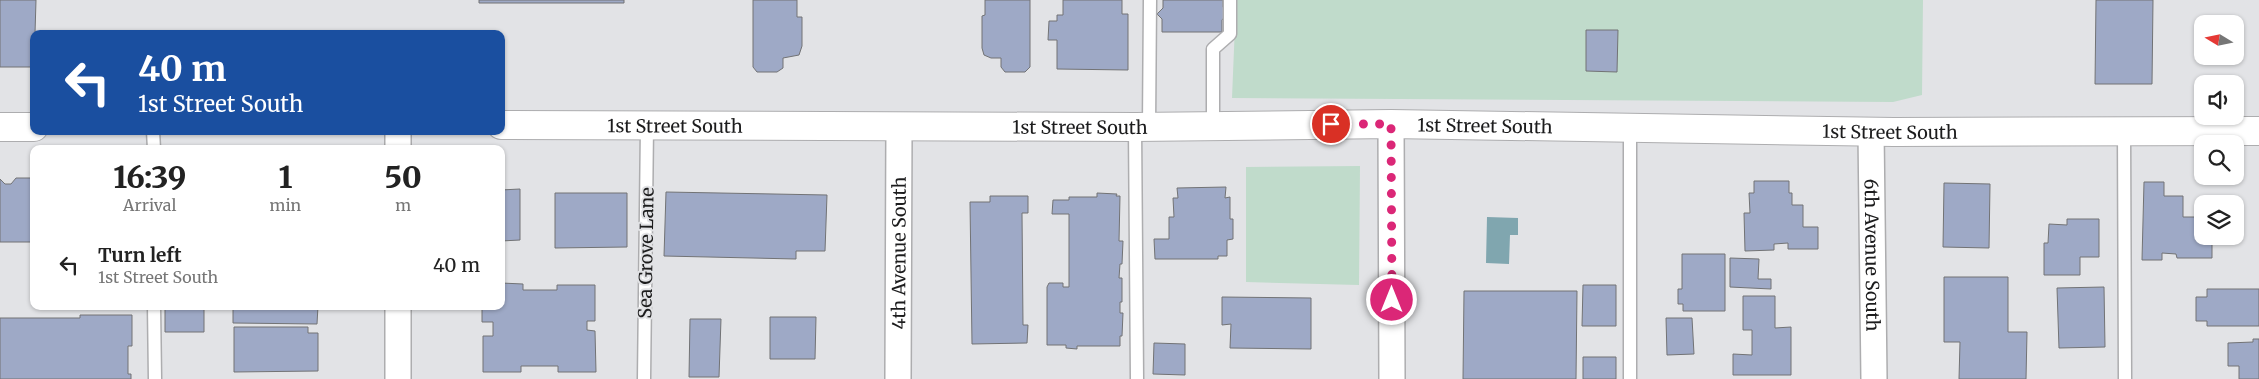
<!DOCTYPE html>
<style>
body{margin:0;font-family:Merriweather,serif;background:#f6f6f6;color:#222;height:100vh;display:flex;flex-direction:column;font-size:19px;white-space:nowrap}
*{box-sizing:border-box;margin:0}
p{font-size:16px;color:#767676}
.icon{flex:none;width:28px;height:28px;fill:none;stroke:currentColor;stroke-width:2;stroke-linecap:round;stroke-linejoin:round}
.map{position:relative;flex:1;overflow:hidden}
.side{position:absolute;left:30px;top:145px;width:475px;height:165px;display:flex;flex-direction:column;background:#fff;border-radius:10px;box-shadow:0 1px 4px #0004}
.side>*{flex:none}
.top-card{position:absolute;left:30px;top:30px;width:475px;height:105px;border-radius:10px;box-shadow:0 1px 4px #0004;background:#1a4fa0;color:#fff;overflow:hidden}
.needle{width:32px;rotate:280deg}
.buttons{position:absolute;left:2194px;top:15px;display:grid;gap:10px}
.buttons a{display:grid;place-items:center;width:50px;height:50px;border-radius:10px;background:#fff;box-shadow:0 1px 4px #0004;font-size:25px}
.pin{position:absolute;display:grid;place-items:center;width:42px;height:42px;color:#fff;margin:-21px;border:2px solid #fff;border-radius:50%;box-shadow:0 1px 5px #0007}
.me{position:absolute;width:55px;margin:-28px;rotate:0deg;stroke-linejoin:round;filter:drop-shadow(0 0 4px #0008)}
.turn{display:flex;align-items:center;gap:18px;height:105px;padding:0 25px;font-size:22px}
.turn .icon{width:65px;height:65px;stroke-width:2.5}
.turn b{display:block;font-size:35px;line-height:42px}
.eta{display:flex;justify-content:space-evenly;align-items:center;height:85px;text-align:center}
.eta b{font-size:30px;font-weight:800;line-height:35px}
ul{padding:0;list-style:none}
li{display:flex;align-items:center;gap:15px;height:70px;padding:0 25px}
li div{flex:1}
li b{display:block;font-size:19px}
li em{font-style:normal}
.map>svg:first-child{display:block}
.green{fill:#c0dbcb}
.water{fill:#80a6af}
.building{fill:#9ea9c6;stroke:#727375}
.lines{fill:none;stroke-linecap:round;stroke-linejoin:round}
.lane-casing{stroke:#adadaf;stroke-width:15}
.street-casing{stroke:#adadaf;stroke-width:28}
.secondary-casing{stroke:#adadaf;stroke-width:30}
.lane{stroke:#fff;stroke-width:12}
.street{stroke:#fff;stroke-width:25}
.secondary{stroke:#fff;stroke-width:28}
.route{stroke:#db2777;stroke-width:9;stroke-dasharray:0 16.2}
.labels{text-anchor:middle;dominant-baseline:central;stroke-width:4;stroke-linejoin:round;paint-order:stroke}
.street-label{font-size:18px;fill:#1c1c1d;stroke:#e2e3e6}
</style>
<div class="map">
<svg width="2259" height="379" viewBox="0 0 2259 379">
<rect width="100%" height="100%" fill="#e2e3e6"/>
<!-- green -->
<path class="green" d="M1236 0H1923L1922 95 1893 102 1232 98Z
M1360 166 1359 285 1246 282V167Z"/>
<!-- water -->
<path class="water" d="M1487 217 1518 218V235H1510L1509 264 1486 263Z"/>
<!-- building -->
<path class="building" d="M0 0H36L34 67H0Z
M479 0H624V3H479Z
M753 0H797V17H802V46L799 55 783 58V68L777 72H757L753 67Z
M985 0H1030V67L1025 72H1005L1001 67V58H991L984 55 982 48V16L985 15Z
M1063 0H1122V14H1128V70L1057 69V40H1048L1049 21H1057V15H1063Z
M1163 0H1223V7L1228 13 1222 20V32H1162V19L1157 14 1163 8Z
M2096 0H2153L2152 84H2095Z
M1586 30H1618L1617 72 1586 71Z
M16 178H34L32 242H0V179L5 184H11Z
M1754 181H1789V193H1792V205H1803V227H1818V249H1788V243L1774 244V250L1745 251 1744 213H1750L1749 193H1754Z
M2144 182H2164V196H2183V217H2202V236H2212V258H2177L2176 254 2162 253V260H2142Z
M1944 183 1990 184 1989 248 1943 247Z
M1226 187 1225 198 1230 197V219H1233V239L1227 240V256H1218V259H1155L1154 239H1169V217H1174L1173 198H1178L1177 188Z
M520 189V240L501 241V190Z
M666 192 827 195 825 251H796V259L664 256Z
M555 193H627V247L555 248Z
M1097 193 1117 194 1116 196H1120L1119 241H1123L1122 264H1120L1119 278H1122V302H1120V313H1123L1122 336H1120V346H1077V349L1066 348V345H1047V287L1049 283H1063V287H1069V214H1052L1053 200H1069V197H1097Z
M990 196H1028V213H1022L1023 325H1028L1027 343 972 344 970 202H990Z
M2067 219H2099V257H2080V275H2044V243H2048L2049 224 2067 225Z
M1682 254H1725V311H1683V304H1678V289H1682Z
M1730 258 1759 259 1758 279H1771V289L1730 287Z
M1944 277H2008V332H2027L2026 379H1959L1960 342H1944Z
M501 283 523 284V290H557V285H595V321H587V330L595 331 596 372H558V366H521V372H483V336H493V322H482V306H501Z
M1583 285H1616V326H1582Z
M2104 287 2105 347 2059 348 2057 288Z
M2207 289H2259V326H2207V321H2196V297H2207Z
M1464 291H1577L1576 379H1463Z
M1743 296H1775V328L1791 327V375H1733V354L1752 355V330H1743Z
M1222 297 1311 298V349L1230 348 1231 324 1222 325Z
M165 306H204V332H165Z
M233 306H318L317 324 233 323Z
M80 315H132V346H128V374H131V379H0V318H80Z
M770 317H816L815 359H770Z
M1666 318H1692L1694 354 1667 355Z
M690 319H721L719 377H689Z
M234 327H308V333H318V371L234 372Z
M2253 339H2259V379H2239V366H2228V343L2253 342Z
M1154 343 1185 344V375L1153 374Z
M1583 357H1616V379H1583Z"/>
<g class="lines">
<!-- lane casing -->
<g class="lane-casing">
<path id="lane" d="M1149 126 1150 0
M1213 126V49L1230 34V0
M1135 127 1137 379
M1630 128V379
M153 131 154 149
M2124 131 2125 379
M154 306 155 379
M644 379 647 126"/>
</g>
<!-- street casing -->
<g class="street-casing">
<g id="street">
<path d="M1391 124 1392 379"/>
<path id="s1" d="M1871 131 1874 379"/>
<path d="M398 149V131"/>
<path d="M398 306V379"/>
<path id="s2" d="M898 379 899 126"/>
</g>
</g>
<!-- secondary casing -->
<g class="secondary-casing">
<g id="secondary">
<path id="s3" d="M501 125 1135 127 1391 124 1894 132 2259 131"/>
<path d="M0 127H34"/>
</g>
</g>
<!-- lane -->
<use href="#lane" class="lane"/>
<!-- street -->
<use href="#street" class="street"/>
<!-- secondary -->
<use href="#secondary" class="secondary"/>
</g>
<g class="lines">
<!-- route -->
<path class="route" d="M1331 124H1391L1392 300"/>
</g>
<g class="labels">
<!-- street labels -->
<g class="street-label">
<text stroke="none"><textPath href="#s3" startOffset="984">1st Street South</textPath></text>
<text stroke="none"><textPath href="#s3" startOffset="174">1st Street South</textPath></text>
<text stroke="none"><textPath href="#s3" startOffset="579">1st Street South</textPath></text>
<text stroke="none"><textPath href="#s3" startOffset="1389">1st Street South</textPath></text>
<text transform="translate(646 253) rotate(-89)">Sea Grove Lane</text>
<text stroke="none"><textPath href="#s2" startOffset="126">4th Avenue South</textPath></text>
<text stroke="none"><textPath href="#s1" startOffset="124">6th Avenue South</textPath></text>
</g>
</g>
</svg>
<div class="buttons">
<a><svg class="needle" viewBox="-14 -14 28 28"><path d="M0-13l5 13h-10z" fill="#e53935"/><path d="M0 13l5-13h-10z" fill="#767676"/></svg></a>
<a><svg class="icon" aria-label="sound" viewBox="0 0 24 24"><path d="M4 9h4l5-4v14l-5-4H4zM17 9q2 3 0 6"/></svg></a>
<a><svg class="icon" aria-label="search" viewBox="0 0 24 24"><circle cx="10" cy="10" r="6"/><path d="M15 15l6 6"/></svg></a>
<a><svg class="icon" aria-label="layers" viewBox="0 0 24 24"><path d="M12 4l9 5-9 5-9-5zM3 14l9 5 9-5"/></svg></a>
</div>
<div class="pin" style="left:1331px;top:124px;background:#d93025"><svg class="icon" aria-label="arrive" viewBox="0 0 24 24"><path d="M6 21V4h12l-3 4 3 4H6"/></svg></div>
<svg class="me" style="left:1392px;top:300px" viewBox="-20 -20 40 40"><circle r="17" fill="#db2777" stroke="#fff" stroke-width="3"/><path d="M0-11L8 9 0 5-8 9z" fill="#fff"/></svg>
<div class="top-card">
<div class="turn"><svg class="icon" aria-label="left" viewBox="0 0 24 24"><path d="M17 20v-9H6M10 6l-5 5 5 5"/></svg><div><b>40 m</b>1st Street South</div></div>
</div>
<section class="side">
<div class="eta">
<div><b>16:39</b><p>Arrival</p></div>
<div><b>1</b><p>min</p></div>
<div><b>50</b><p>m</p></div>
</div>
<ul>
<li><svg class="icon" aria-label="left" viewBox="0 0 24 24"><path d="M17 20v-9H6M10 6l-5 5 5 5"/></svg><div><b>Turn left</b><p>1st Street South</p></div><em>40 m</em></li>
</ul>
</section>
</div>
